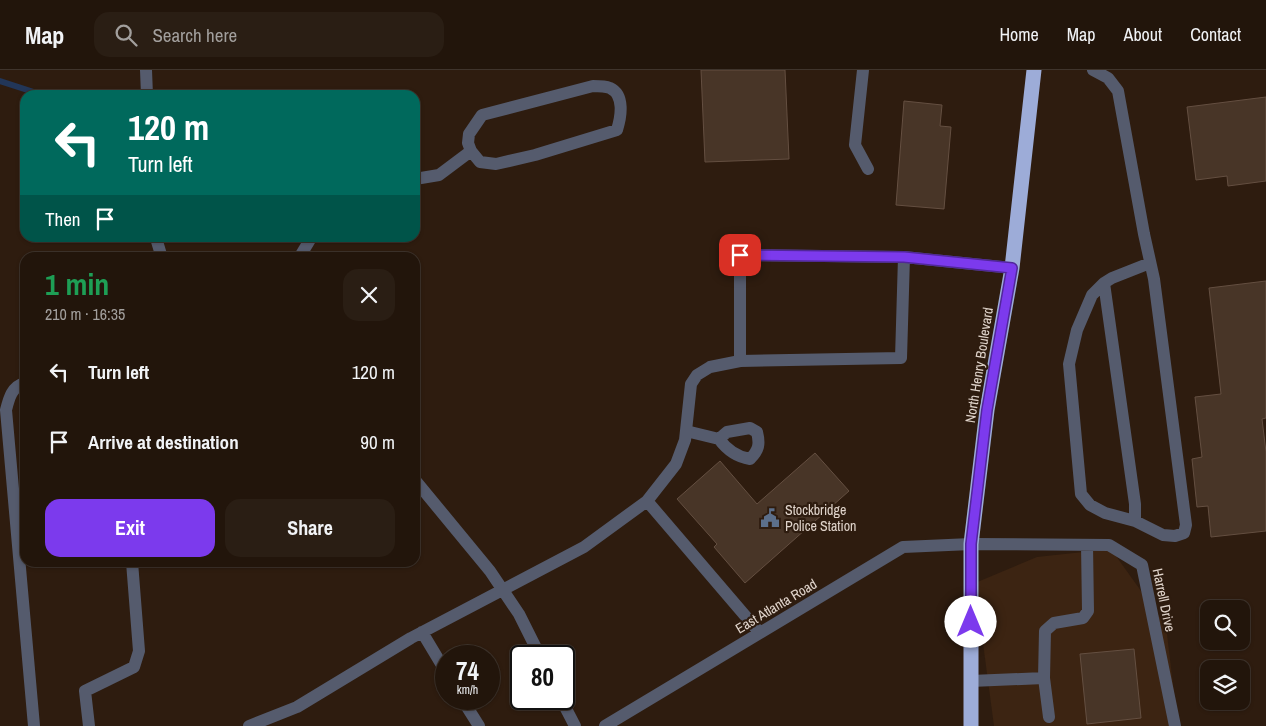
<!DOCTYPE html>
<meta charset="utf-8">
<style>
body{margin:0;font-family:"Archivo Narrow",sans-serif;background:#2a1e14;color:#f1f3f6;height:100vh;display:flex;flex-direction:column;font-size:19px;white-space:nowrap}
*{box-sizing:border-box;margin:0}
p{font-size:16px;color:#a29f9d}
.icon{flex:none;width:28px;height:28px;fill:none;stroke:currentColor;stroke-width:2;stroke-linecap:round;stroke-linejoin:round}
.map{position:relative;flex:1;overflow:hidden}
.drawer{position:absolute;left:20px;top:182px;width:400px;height:315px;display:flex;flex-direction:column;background:#22150b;border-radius:15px;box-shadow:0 1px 4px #0004,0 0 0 1px #3f342c}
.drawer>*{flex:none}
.top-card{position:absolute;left:20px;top:20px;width:400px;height:152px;border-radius:15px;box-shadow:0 1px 4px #0004,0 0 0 1px #3f342c;background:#00695c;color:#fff;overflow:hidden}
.tools{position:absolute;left:1200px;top:530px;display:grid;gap:10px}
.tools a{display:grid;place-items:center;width:50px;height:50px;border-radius:10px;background:#22150b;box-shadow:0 1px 4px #0004,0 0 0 1px #3f342c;font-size:25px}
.speed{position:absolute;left:435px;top:575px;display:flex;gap:10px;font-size:25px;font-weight:700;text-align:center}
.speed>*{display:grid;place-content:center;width:65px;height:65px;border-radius:50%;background:#22150b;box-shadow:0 1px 4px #0004,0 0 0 1px #3f342c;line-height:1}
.speed small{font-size:12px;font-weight:400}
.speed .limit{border:2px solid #111;border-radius:8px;background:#fff;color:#111}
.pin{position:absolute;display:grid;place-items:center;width:42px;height:42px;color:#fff;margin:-21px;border-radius:10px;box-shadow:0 2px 8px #0006}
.me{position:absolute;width:55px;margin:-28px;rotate:0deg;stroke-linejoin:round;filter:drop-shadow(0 0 4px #0008)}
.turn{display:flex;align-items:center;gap:18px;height:105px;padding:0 25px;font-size:22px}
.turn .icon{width:65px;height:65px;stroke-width:2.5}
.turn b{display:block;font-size:35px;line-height:42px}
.then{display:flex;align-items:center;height:48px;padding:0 25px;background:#0003;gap:10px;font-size:19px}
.round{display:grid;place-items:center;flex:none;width:52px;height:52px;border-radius:15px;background:#2a1e14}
.overview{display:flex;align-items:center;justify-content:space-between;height:85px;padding:0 25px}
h1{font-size:30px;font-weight:700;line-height:38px;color:#1e9e55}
.button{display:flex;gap:10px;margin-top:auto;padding:10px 25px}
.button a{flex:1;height:58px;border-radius:15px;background:#7c3aed;color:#fff;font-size:20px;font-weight:700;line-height:58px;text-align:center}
.button a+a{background:#2a1e14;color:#f1f3f6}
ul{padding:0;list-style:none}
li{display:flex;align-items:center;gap:15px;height:70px;padding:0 25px}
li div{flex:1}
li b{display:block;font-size:19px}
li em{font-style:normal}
header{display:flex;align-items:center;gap:30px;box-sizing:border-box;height:70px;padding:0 25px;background:#22150b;border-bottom:1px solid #3f342c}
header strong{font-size:24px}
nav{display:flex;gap:28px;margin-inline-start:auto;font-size:18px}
.search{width:350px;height:45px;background:#2a1e14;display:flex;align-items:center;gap:12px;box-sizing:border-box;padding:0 18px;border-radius:15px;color:#a29f9d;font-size:19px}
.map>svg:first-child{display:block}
.built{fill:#3c2412}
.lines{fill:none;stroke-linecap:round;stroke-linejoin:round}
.stream{stroke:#223658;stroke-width:6}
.building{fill:#483527;stroke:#644f41}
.minor{stroke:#555b6d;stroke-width:12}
.highway{stroke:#9dacd8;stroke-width:15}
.route-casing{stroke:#51269a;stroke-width:12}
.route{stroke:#7c3aed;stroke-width:9}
.labels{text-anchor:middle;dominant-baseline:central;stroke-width:4.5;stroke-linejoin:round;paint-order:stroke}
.street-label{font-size:14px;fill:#e0d4cb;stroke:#2e1c0f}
.poi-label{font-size:14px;fill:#e0d4cb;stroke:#2e1c0f;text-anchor:start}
</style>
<header>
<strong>Map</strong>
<div class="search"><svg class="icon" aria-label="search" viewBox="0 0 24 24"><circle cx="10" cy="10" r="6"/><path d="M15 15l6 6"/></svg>Search here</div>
<nav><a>Home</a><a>Map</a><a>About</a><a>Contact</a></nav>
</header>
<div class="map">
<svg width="1266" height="656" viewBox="0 0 1266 656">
<rect width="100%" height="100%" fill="#2e1c0f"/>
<!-- built -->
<path class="built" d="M1111 479 1166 556 1178 656H994L975 513 1037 487Z"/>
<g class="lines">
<!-- stream -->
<path class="stream" d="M0 11 43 25"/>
</g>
<!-- building -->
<path class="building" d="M701 0H785L789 89 705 92Z
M1266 27V111L1228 116 1227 106 1196 110 1187 37Z
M904 31 942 35 940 56 951 57 944 139 896 135Z
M1266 211V348L1262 349 1266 382V461L1211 467 1208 436 1197 437 1192 389 1202 387 1195 327 1221 324 1209 218Z
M815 383 849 421 745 513 714 477 717 474 677 429 720 391 757 434Z
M1134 579 1141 648 1087 654 1080 584Z"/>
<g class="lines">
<!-- minor -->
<path class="minor" d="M146 0 147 25
M863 0 855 75 868 99
M1093 0 1108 8 1118 21 1144 164 1154 209 1186 455 1184 463 1175 466 1163 465 1135 451 1105 443 1090 435 1081 424 1069 294 1077 260 1092 225 1104 213 1112 208 1150 193
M593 16C598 16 605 16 610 18 625 25 621 47 617 60L535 85 496 94 480 92 471 81 468 73 469 64 482 45Z
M415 109 439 105 471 81
M156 168 162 188
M904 187 740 185V291L901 288 904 187 1012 198
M299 188 311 168
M1104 213 1135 434V451
M25 313C12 316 9 328 6 340L34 656
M686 361 719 369C727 380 737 387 750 389 759 380 760 374 757 362L750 358 727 362 719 369
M415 410 490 501 519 544 540 586
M647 431 760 563
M422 562 446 602
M1044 608 1045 561 1054 553 1083 548 1088 541 1087 475
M971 611 1044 608 1049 647
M462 629 479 656
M561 629 575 656
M89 656 85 621 134 597 139 581 132 492
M249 656 297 637 411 568 584 477 647 431 676 394 685 370 691 314 697 305 710 297 740 291
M605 656 903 477 971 474 1109 475 1142 495 1175 656"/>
<!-- highway -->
<path class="highway" d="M971 656V474L987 340 1012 198 1034 0"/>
</g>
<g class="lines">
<!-- route casing -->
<g class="route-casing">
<path id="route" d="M740 185 904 187 1012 198 987 340 971 474V552"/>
</g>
<!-- route -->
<use href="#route" class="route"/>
</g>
<!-- icons -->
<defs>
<g id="civic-bare" transform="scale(1.5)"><path d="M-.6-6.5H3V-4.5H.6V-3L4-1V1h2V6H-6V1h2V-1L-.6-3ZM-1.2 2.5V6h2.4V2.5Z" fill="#5c6f8a" stroke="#2e1c0f" stroke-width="2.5" paint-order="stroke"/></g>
</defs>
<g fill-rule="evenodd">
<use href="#civic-bare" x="770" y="448"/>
</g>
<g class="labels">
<!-- street labels -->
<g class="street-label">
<text transform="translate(979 295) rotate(-81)">North Henry Boulevard</text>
<text transform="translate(1164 530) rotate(78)">Harrell Drive</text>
<text transform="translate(776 536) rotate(-31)">East Atlanta Road</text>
</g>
<!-- poi labels -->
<g class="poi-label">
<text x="785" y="440">Stockbridge<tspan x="785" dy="16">Police Station</tspan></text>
</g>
</g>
</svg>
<div class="tools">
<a><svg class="icon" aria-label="search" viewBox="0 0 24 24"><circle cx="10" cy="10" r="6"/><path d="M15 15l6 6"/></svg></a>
<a><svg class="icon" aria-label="layers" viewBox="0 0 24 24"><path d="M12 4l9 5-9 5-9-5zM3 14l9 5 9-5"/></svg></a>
</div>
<div class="speed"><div>74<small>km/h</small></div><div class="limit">80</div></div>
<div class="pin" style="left:740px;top:185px;background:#d93025"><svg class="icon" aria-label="arrive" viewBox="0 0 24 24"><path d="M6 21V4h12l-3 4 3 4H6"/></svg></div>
<svg class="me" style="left:971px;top:552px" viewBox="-20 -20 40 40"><circle r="19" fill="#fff"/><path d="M0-13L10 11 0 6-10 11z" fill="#7c3aed"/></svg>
<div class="top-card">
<div class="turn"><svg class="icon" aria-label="left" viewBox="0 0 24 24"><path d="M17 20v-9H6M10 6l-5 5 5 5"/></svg><div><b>120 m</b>Turn left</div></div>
<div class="then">Then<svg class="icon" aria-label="arrive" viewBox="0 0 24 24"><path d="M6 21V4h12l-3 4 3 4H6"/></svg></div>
</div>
<section class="drawer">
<div class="overview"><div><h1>1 min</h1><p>210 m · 16:35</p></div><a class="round"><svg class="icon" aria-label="close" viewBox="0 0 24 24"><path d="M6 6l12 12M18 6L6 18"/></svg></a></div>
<ul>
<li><svg class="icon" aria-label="left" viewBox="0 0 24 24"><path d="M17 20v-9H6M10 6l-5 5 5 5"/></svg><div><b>Turn left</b></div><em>120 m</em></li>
<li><svg class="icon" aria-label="arrive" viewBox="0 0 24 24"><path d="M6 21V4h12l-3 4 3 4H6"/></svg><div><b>Arrive at destination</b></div><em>90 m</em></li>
</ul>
<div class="button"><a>Exit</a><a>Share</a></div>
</section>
</div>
